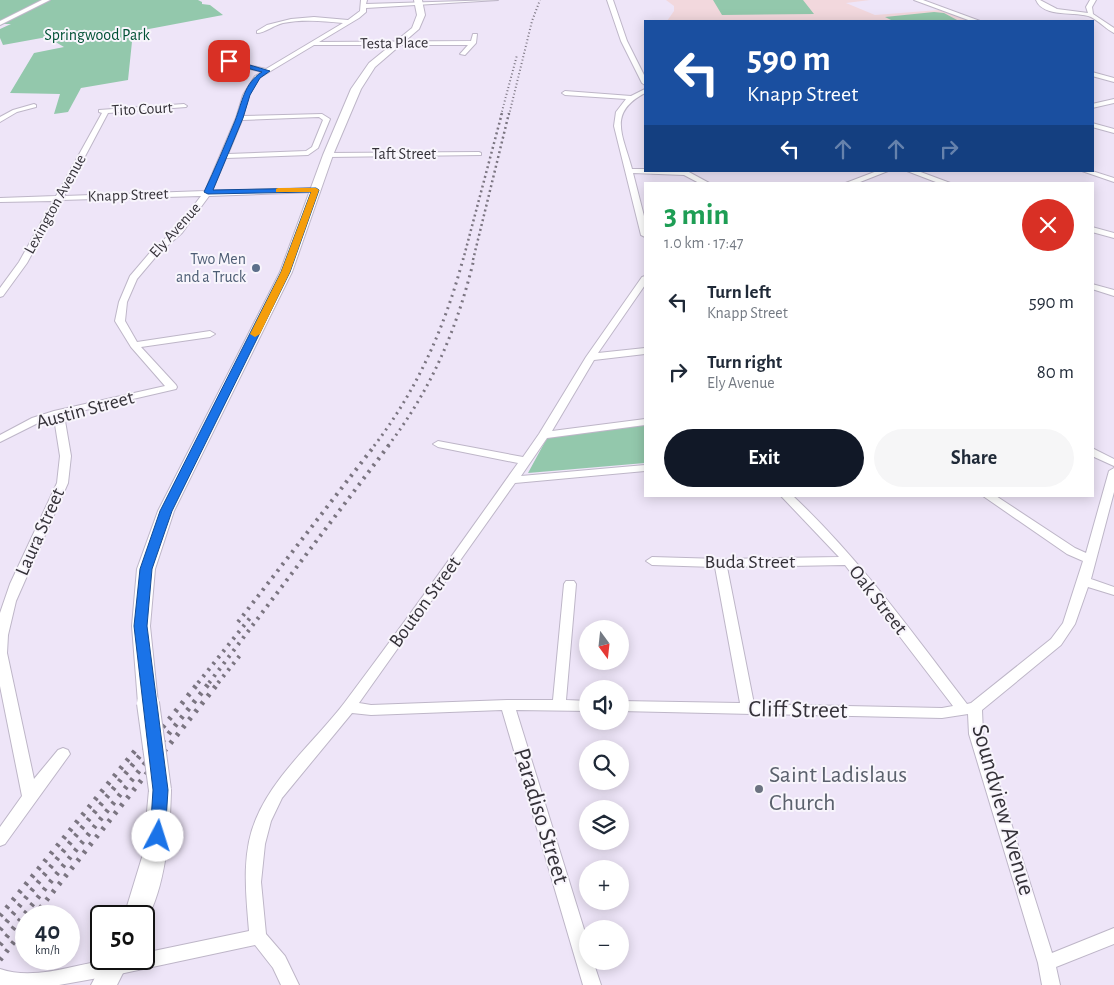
<!DOCTYPE html>
<meta charset="utf-8">
<style>
body{margin:0;font-family:"Alegreya Sans",sans-serif;background:#f6f6f7;color:#1f2937;height:100vh;display:flex;flex-direction:column;font-size:19px;white-space:nowrap}
*{box-sizing:border-box;margin:0}
p{font-size:16px;color:#747a83}
.icon{flex:none;width:28px;height:28px;fill:none;stroke:currentColor;stroke-width:2;stroke-linecap:round;stroke-linejoin:round}
.map{position:relative;flex:1;overflow:hidden}
.sheet{position:absolute;left:644px;top:182px;width:450px;height:315px;display:flex;flex-direction:column;background:#fff;border-radius:0px;box-shadow:0 2px 12px #0003}
.sheet>*{flex:none}
.guide{position:absolute;left:644px;top:20px;width:450px;height:152px;border-radius:0px;box-shadow:0 2px 12px #0003;background:#1a4fa0;color:#fff;overflow:hidden}
.needle{width:32px;rotate:165deg}
.fabs{position:absolute;left:579px;top:620px;display:grid;gap:10px}
.fabs a{display:grid;place-items:center;width:50px;height:50px;border-radius:50%;background:#fff;box-shadow:0 2px 12px #0003;font-size:25px}
.speed{position:absolute;left:15px;top:905px;display:flex;gap:10px;font-size:25px;font-weight:700;text-align:center}
.speed>*{display:grid;place-content:center;width:65px;height:65px;border-radius:50%;background:#fff;box-shadow:0 2px 12px #0003;line-height:1}
.speed small{font-size:12px;font-weight:400}
.speed .limit{border:2px solid #111;border-radius:8px;background:#fff;color:#111}
.pin{position:absolute;display:grid;place-items:center;width:42px;height:42px;color:#fff;margin:-21px;border-radius:10px;box-shadow:0 2px 8px #0006}
.me{position:absolute;width:55px;margin:-28px;rotate:5deg;stroke-linejoin:round;filter:drop-shadow(0 0 4px #0008)}
.turn{display:flex;align-items:center;gap:18px;height:105px;padding:0 20px;font-size:22px}
.turn .icon{width:65px;height:65px;stroke-width:2.5}
.turn b{display:block;font-size:35px;line-height:42px}
.lanes{display:flex;align-items:center;height:48px;padding:0 20px;background:#0003;justify-content:center;gap:25px;direction:ltr}
.lanes .off{opacity:.35}
.round{display:grid;place-items:center;flex:none;width:52px;height:52px;border-radius:26px;background:#f6f6f7}
.overview{display:flex;align-items:center;justify-content:space-between;height:85px;padding:0 20px}
h1{font-size:30px;font-weight:700;line-height:38px;color:#1e9e55}
.action{display:flex;gap:10px;margin-top:auto;padding:10px 20px}
.action a{flex:1;height:58px;border-radius:30px;background:#111827;color:#fff;font-size:20px;font-weight:700;line-height:58px;text-align:center}
.action a+a{background:#f6f6f7;color:#1f2937}
ul{padding:0;list-style:none}
li{display:flex;align-items:center;gap:15px;height:70px;padding:0 20px}
li div{flex:1}
li b{display:block;font-size:19px}
li em{font-style:normal}
.map>svg:first-child{display:block}
.education{fill:#f2d8dd}
.green{fill:#93c8ac}
.lines{fill:none;stroke-linecap:round;stroke-linejoin:round}
.minor-casing{stroke:#beb6c8;stroke-width:2}
.tertiary-casing{stroke:#beb6c8;stroke-width:2}
.secondary-casing{stroke:#beb6c8;stroke-width:2}
.minor{fill:#fff;fill-rule:evenodd}
.tertiary{fill:#fff;fill-rule:evenodd}
.secondary{fill:#fff;fill-rule:evenodd}
.rail-far4{stroke:#7b7581;stroke-width:2;stroke-dasharray:1 2.5;stroke-linecap:butt}
.rail-far3{stroke:#7b7581;stroke-width:2.5;stroke-dasharray:2 3;stroke-linecap:butt}
.rail-far2{stroke:#7b7581;stroke-width:3;stroke-dasharray:2 4.5;stroke-linecap:butt}
.rail-far1{stroke:#7b7581;stroke-width:4;stroke-dasharray:2.5 5.5;stroke-linecap:butt}
.rail{stroke:#7b7581;stroke-width:5;stroke-dasharray:3 7;stroke-linecap:butt}
.secondary-bridge-casing{stroke:#beb6c8;stroke-width:24;stroke-linecap:butt}
.secondary-bridge{stroke:#fff;stroke-width:22}
.route{fill:#1a73e8;stroke:#114b97}
.slow{fill:#f59e0b}
.service-dot{fill:#5c6f8a;stroke:#f8f5fc;stroke-width:2}
.worship-dot{fill:#6b7280;stroke:#f8f5fc;stroke-width:2}
.labels{text-anchor:middle;dominant-baseline:central;stroke-width:4;stroke-linejoin:round;paint-order:stroke}
.far-park-label{font-size:16px;fill:#005135;stroke:#f8f5fc}
.far-street-label{font-size:16px;fill:#353239;stroke:#f8f5fc}
.far-service-label{font-size:16px;fill:#4e5e75;stroke:#f8f5fc;text-anchor:end}
.street-label{font-size:20px;fill:#353239;stroke:#f8f5fc}
.near-street-label{font-size:24px;fill:#353239;stroke:#f8f5fc}
.near-worship-label{font-size:24px;fill:#5b616d;stroke:#f8f5fc;text-anchor:start}
</style>
<div class="map">
<svg width="1114" height="985" viewBox="0 0 1114 985">
<rect width="100%" height="100%" fill="#eee5f8"/>
<!-- education -->
<path class="education" d="M666 0H870L846 3 875 15 939 10 971 21H667L674 11V6Z"/>
<!-- green -->
<path class="green" d="M0 0H198L202 2V4L210 5 223 15 133 32 128 80 81 88 68 112 54 114 60 94 10 93 34 53 64 47 47 37 3 45 0 38V29L11 24H0Z
M713 0H803L814 14 722 15Z
M934 12 944 13 959 21H893L885 17Z
M645 425V463L528 473 547 438Z"/>
<g class="lines">
<!-- minor casing -->
<g class="minor-casing">
<path id="minor" d="M42 0H50L0 25V21Z
M361 0H367L366 4 498 0 366 8V12L359 18 319 42 471 41 473 34H477L476 43 465 55 460 54 468 45H314L259 78 249 95 243 116 322 114 330 119 318 148 308 155 226 158 212 191 315 188 319 190 315 192 209 196 182 233 159 253 137 279 127 302 125 321 137 342 210 331 215 334 210 337 141 347 176 385 177 387 176 389 64 415 71 456 68 483 16 601 8 635 7 653 34 779 58 750 63 748 68 750 70 754 5 844 0 846V827L22 796 0 686V613L10 584 57 483 60 456 54 418 40 422 0 442V435L32 418 54 411 165 386 131 347 115 321 119 302 130 276 153 249 176 229 201 196 61 200 27 263 3 296 0 297V288L19 262 53 201 0 202V198L56 196 102 113 99 112V110L184 104 187 106 186 107 108 113 64 196 205 191 236 118 243 95 255 76 262 72 230 64 226 58 231 53H235L231 59 234 62 266 69 343 23C323 21 303 19 283 23 274 25 265 33 257 33V31L267 25 291 19 314 17 348 20 360 11ZM319 117 323 120 312 147 306 151 228 154 242 120Z
M607 0H613L627 41 645 77V85L642 83 621 41Z
M1036 0H1040L1057 9 1088 13 1086 7 1090 0H1096L1092 7 1093 14 1114 28V33C1106 29 1099 21 1091 17 1076 11 1043 18 1036 0Z
M645 89V93C607 113 623 135 632 169H645V171H687L711 184H701L684 175 633 173 645 220V237L641 235 614 126 616 112 626 99 565 95 562 93 565 91 631 96Z
M1114 99V103L1092 108V104Z
M34 104 36 105V107L17 112 0 122V117L13 110Z
M1092 123 1114 129V133L1092 127Z
M479 152 481 153V155L328 157 324 155 328 153Z
M877 171H888L855 184H843Z
M907 171H918L953 184H941Z
M1082 171H1092L1114 178V182Z
M1092 227 1114 233V238L1092 232Z
M645 276V285L598 353 645 348V354L594 360 552 431 645 419V425L547 438 521 476 645 465V471L515 483 359 703 371 705 507 700H553L564 584 566 581H574L576 584 566 700 588 701V711L516 710 588 942V961H593L601 985H583L502 710 371 715 352 713 282 798 271 821 265 844 261 882 266 934 285 956 299 985H281L273 968 255 945 115 975 59 985H0V969C37 982 79 962 116 959 125 958 135 959 144 959V953L249 931C246 894 241 854 256 819 274 775 317 739 345 702 404 624 461 543 518 463L438 447 433 444 438 441 523 457 539 434 586 357 642 277Z
M1092 284 1114 290V296L1092 289Z
M1092 448 1114 459V466L1092 456Z
M1114 468V492L1091 579 1114 587V595L1088 587 1075 624 1061 645 982 710 983 734 1052 953 1114 928V944L1056 967 1060 985H1042L1038 963 969 734 968 714 942 718 620 711V701L740 703 715 567 652 565 646 561 652 557 720 559 839 557 781 496H793C859 558 912 632 967 704L971 703 1051 639 1063 623 1083 561 1067 554 983 496H996L1075 548 1086 553 1109 471ZM845 565 953 706 942 708 754 704 727 567Z"/>
</g>
<!-- tertiary casing -->
<g class="tertiary-casing">
<path id="tertiary" d="M914 0H923L980 21H971Z
M1092 72 1114 78V82L1092 76Z"/>
</g>
<!-- secondary casing -->
<g class="secondary-casing">
<path id="secondary" d="M414 0H422L425 15 419 29 375 67 361 89 333 155 292 272 174 511 155 569 150 626 158 703 155 708 148 711 141 708 138 703 132 626 137 569 158 511 280 272 323 155 351 89 369 63 412 28 417 15Z
M160 781 168 784 171 790C170 831 166 889 144 924V916H124L143 854 149 790 152 784Z
M105 959H130L117 985H91Z"/>
</g>
<!-- minor -->
<use href="#minor" class="minor"/>
<!-- tertiary -->
<use href="#tertiary" class="tertiary"/>
<!-- secondary -->
<use href="#secondary" class="secondary"/>
<!-- rail-far4 -->
<path class="rail-far4" d="M501 115 517 55
M509 115 532 21 540 0"/>
<!-- rail-far3 -->
<path class="rail-far3" d="M463 260 502 113
M473 260 509 113"/>
<!-- rail-far2 -->
<path class="rail-far2" d="M374 446C417 390 445 327 463 259
M388 446C432 388 457 329 474 259"/>
<!-- rail-far1 -->
<path class="rail-far1" d="M238 622 375 445
M198 683 250 618
M209 683 389 445
M218 683 241 654"/>
<!-- rail -->
<path class="rail" d="M0 916 138 747
M34 916 219 682
M0 930 199 682
M0 945 210 682
M0 960 26 926"/>
<!-- secondary-bridge casing -->
<g class="secondary-bridge-casing">
<path id="secondary-bridge" d="M148 703 160 790"/>
</g>
<!-- secondary-bridge -->
<use href="#secondary-bridge" class="secondary-bridge"/>
</g>
<!-- route -->
<path class="route" d="M229 59 270 71 260 78 250 95 243 118 213 190 316 188 319 190 290 272 172 511 152 569 147 626 168 790 165 836 163 841 158 843 152 841 150 836 153 790 134 626 140 569 160 511 281 272 311 192 208 194 204 192C215 169 225 145 235 121 242 103 244 83 262 72L227 63Z"/>
<!-- slow -->
<path class="slow" d="M278 188H316L319 190 290 272 260 334 255 337 250 334 281 272 311 192H276V189Z"/>
<!-- markers -->
<circle class="service-dot" cx="256" cy="268" r="5"/>
<circle class="worship-dot" cx="759" cy="789" r="5"/>
<g class="labels">
<!-- far-park labels -->
<g class="far-park-label">
<text x="97" y="35">Springwood Park</text>
</g>
<!-- far-street labels -->
<g class="far-street-label">
<text transform="translate(394 43) rotate(-1)">Testa Place</text>
<text transform="translate(142 109) rotate(-3)">Tito Court</text>
<text x="404" y="154">Taft Street</text>
<text transform="translate(128 195) rotate(-2)">Knapp Street</text>
<text transform="translate(55 204) rotate(-61)">Lexington Avenue</text>
<text transform="translate(175 230) rotate(-48)">Ely Avenue</text>
</g>
<!-- far-service labels -->
<g class="far-service-label">
<text x="246" y="259">Two Men<tspan x="246" dy="18">and a Truck</tspan></text>
</g>
<!-- street labels -->
<g class="street-label">
<text transform="translate(85 410) rotate(-15)">Austin Street</text>
<text transform="translate(40 532) rotate(-66)">Laura Street</text>
<text x="750" y="562">Buda Street</text>
<text transform="translate(878 600) rotate(52)">Oak Street</text>
<text transform="translate(425 602) rotate(-54)">Bouton Street</text>
</g>
<!-- near-street labels -->
<g class="near-street-label">
<text transform="translate(798 710) rotate(1)">Cliff Street</text>
<text transform="translate(1003 810) rotate(74)">Soundview Avenue</text>
<text transform="translate(541 816) rotate(73)">Paradiso Street</text>
</g>
<!-- near-worship labels -->
<g class="near-worship-label">
<text x="769" y="775">Saint Ladislaus<tspan x="769" dy="28">Church</tspan></text>
</g>
</g>
</svg>
<div class="fabs">
<a><svg class="needle" viewBox="-14 -14 28 28"><path d="M0-13l5 13h-10z" fill="#e53935"/><path d="M0 13l5-13h-10z" fill="#747a83"/></svg></a>
<a><svg class="icon" aria-label="sound" viewBox="0 0 24 24"><path d="M4 9h4l5-4v14l-5-4H4zM17 9q2 3 0 6"/></svg></a>
<a><svg class="icon" aria-label="search" viewBox="0 0 24 24"><circle cx="10" cy="10" r="6"/><path d="M15 15l6 6"/></svg></a>
<a><svg class="icon" aria-label="layers" viewBox="0 0 24 24"><path d="M12 4l9 5-9 5-9-5zM3 14l9 5 9-5"/></svg></a>
<a>+</a>
<a>−</a>
</div>
<div class="speed"><div>40<small>km/h</small></div><div class="limit">50</div></div>
<div class="pin" style="left:229px;top:61px;background:#d93025"><svg class="icon" aria-label="arrive" viewBox="0 0 24 24"><path d="M6 21V4h12l-3 4 3 4H6"/></svg></div>
<svg class="me" style="left:158px;top:836px" viewBox="-20 -20 40 40"><circle r="19" fill="#fff"/><path d="M0-13L10 11 0 6-10 11z" fill="#1a73e8"/></svg>
<div class="guide">
<div class="turn"><svg class="icon" aria-label="left" viewBox="0 0 24 24"><path d="M17 20v-9H6M10 6l-5 5 5 5"/></svg><div><b>590 m</b>Knapp Street</div></div>
<div class="lanes"><svg class="icon" aria-label="left" viewBox="0 0 24 24"><path d="M17 20v-9H6M10 6l-5 5 5 5"/></svg><svg class="icon off" aria-label="ahead" viewBox="0 0 24 24"><path d="M12 20V5M6 11l6-6 6 6"/></svg><svg class="icon off" aria-label="ahead" viewBox="0 0 24 24"><path d="M12 20V5M6 11l6-6 6 6"/></svg><svg class="icon off" aria-label="right" viewBox="0 0 24 24"><path d="M7 20v-9h11M14 6l5 5-5 5"/></svg></div>
</div>
<section class="sheet">
<div class="overview"><div><h1>3 min</h1><p>1.0 km · 17:47</p></div><a class="round" style="background:#d93025;color:#fff"><svg class="icon" aria-label="close" viewBox="0 0 24 24"><path d="M6 6l12 12M18 6L6 18"/></svg></a></div>
<ul>
<li><svg class="icon" aria-label="left" viewBox="0 0 24 24"><path d="M17 20v-9H6M10 6l-5 5 5 5"/></svg><div><b>Turn left</b><p>Knapp Street</p></div><em>590 m</em></li>
<li><svg class="icon" aria-label="right" viewBox="0 0 24 24"><path d="M7 20v-9h11M14 6l5 5-5 5"/></svg><div><b>Turn right</b><p>Ely Avenue</p></div><em>80 m</em></li>
</ul>
<div class="action"><a>Exit</a><a>Share</a></div>
</section>
</div>
